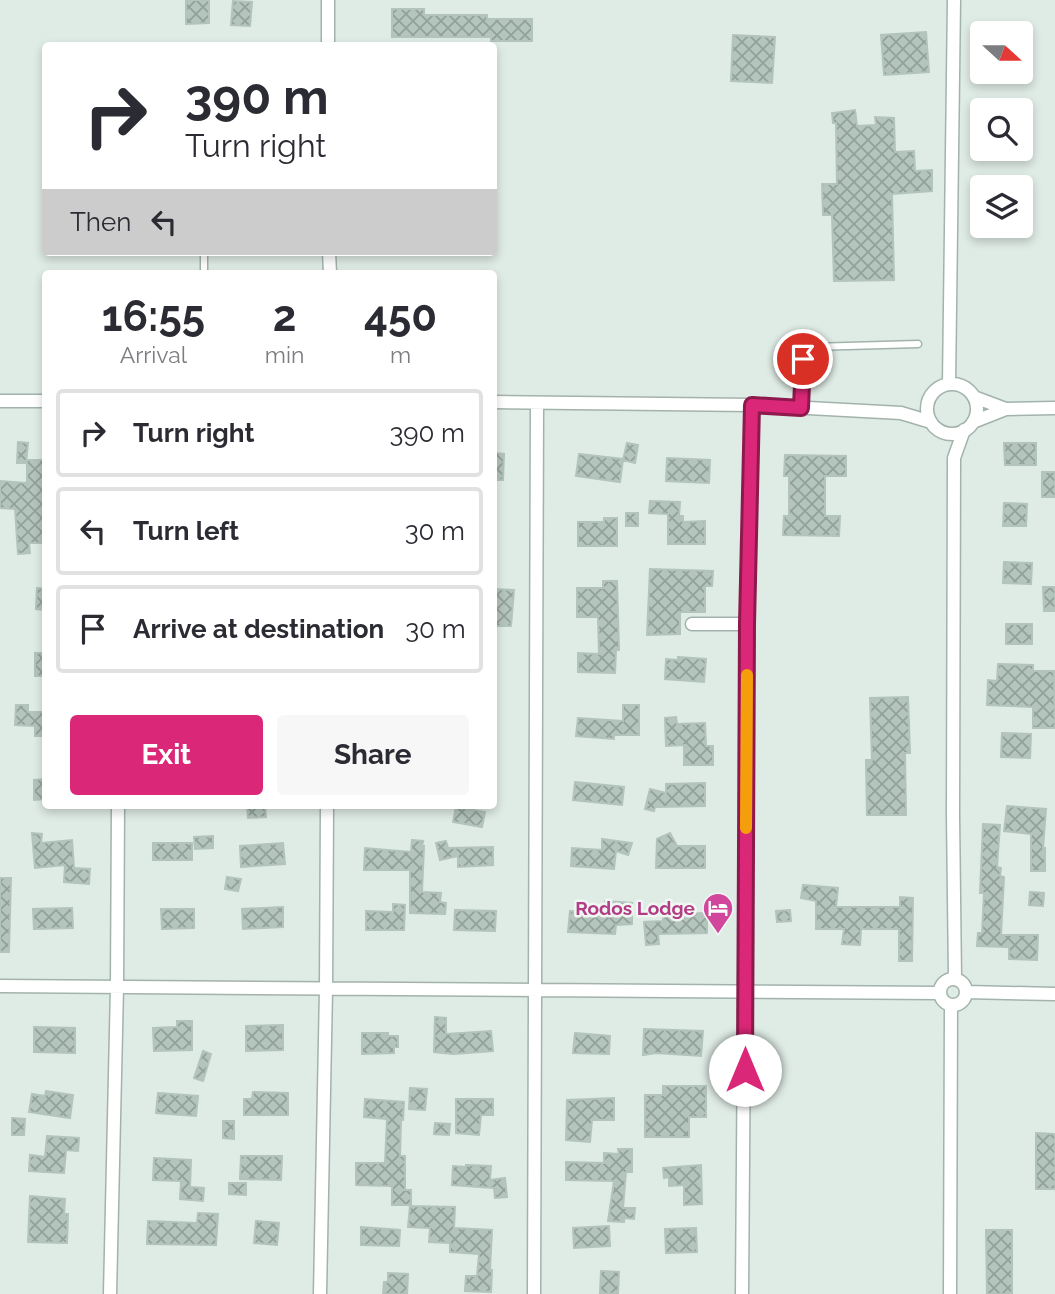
<!DOCTYPE html>
<style>
body{margin:0;font-family:Raleway,sans-serif;background:#f7f7f7;color:#2b2b33;height:100vh;display:flex;flex-direction:column;font-size:26px;white-space:nowrap}
*{box-sizing:border-box;margin:0}
p{font-size:23px;color:#7c7c81}
.icon{flex:none;width:38px;height:38px;fill:none;stroke:currentColor;stroke-width:2;stroke-linecap:round;stroke-linejoin:round}
.map{position:relative;flex:1;overflow:hidden}
.panel{position:absolute;left:42px;top:270px;width:455px;height:539px;display:flex;flex-direction:column;background:#fff;border-radius:7px;box-shadow:0 4px 10px #0003}
.panel>*{flex:none}
.hud{position:absolute;left:42px;top:42px;width:455px;height:214px;border-radius:7px;box-shadow:0 4px 10px #0003;background:#fff;color:#2b2b33;overflow:hidden}
.needle{width:46px;rotate:111deg}
.tools{position:absolute;left:970px;top:21px;display:grid;gap:14px}
.tools a{display:grid;place-items:center;width:63px;height:63px;border-radius:7px;background:#fff;box-shadow:0 4px 10px #0003;font-size:35px}
.pin{position:absolute;display:grid;place-items:center;width:60px;height:60px;color:#fff;margin:-30px;border:4px solid #fff;border-radius:50%;box-shadow:0 2px 7px #0007}
.me{position:absolute;width:77px;margin:-38px;rotate:0deg;stroke-linejoin:round;filter:drop-shadow(0 0 5px #0008)}
.turn{display:flex;align-items:center;gap:24px;height:147px;padding:0 28px;font-size:32px}
.turn .icon{width:91px;height:91px;stroke-width:2.5}
.turn b{display:block;font-size:49px;line-height:60px}
.then{display:flex;align-items:center;height:66px;padding:0 28px;background:#0003;gap:14px;font-size:26px}
.eta{display:flex;justify-content:space-evenly;align-items:center;height:119px;text-align:center}
.eta b{font-size:42px;font-weight:700;line-height:49px}
.primary-button{display:flex;gap:14px;margin-top:auto;padding:14px 28px}
.primary-button a{flex:1;height:80px;border-radius:7px;background:#db2777;color:#fff;font-size:28px;font-weight:700;line-height:80px;text-align:center}
.primary-button a+a{background:#f7f7f7;color:#2b2b33}
ul{padding:0;list-style:none}
li{display:flex;align-items:center;gap:21px;height:88px;margin:0 14px 10px;padding:0 14px;border:4px solid #e1e1e2;border-radius:7px}
li div{flex:1}
li b{display:block;font-size:26px}
li em{font-style:normal}
.map>svg:first-child{display:block}
.building{fill:url(#building-cross-hatch);stroke:#b2c4bb;stroke-width:2}
.lines{fill:none;stroke-linecap:round;stroke-linejoin:round}
.service-casing{stroke:#a2b3ab;stroke-width:9}
.minor-casing{stroke:#a2b3ab;stroke-width:15}
.service{stroke:#fff;stroke-width:6}
.minor{stroke:#fff;stroke-width:12}
.route-casing{stroke:#8e194d;stroke-width:18}
.route{stroke:#db2777;stroke-width:12}
.slow{stroke:#f59e0b;stroke-width:12}
.labels{text-anchor:middle;dominant-baseline:central;stroke-width:5;stroke-linejoin:round;paint-order:stroke}
.hotel-label{font-size:19px;font-weight:bold;fill:#b23c85;stroke:#f0f7f3;text-anchor:end}
</style>
<div class="map">
<svg width="1055" height="1294" viewBox="0 0 1055 1294">
<defs>
<pattern id="building-cross-hatch" width="8" height="8" patternUnits="userSpaceOnUse" patternTransform="scale(1.75)"><rect width="8" height="8" fill="#b4c5bd"/><path d="M0 0l8 8M0 8l8-8" fill="none" stroke="#92a19a"/></pattern>
</defs>
<rect width="100%" height="100%" fill="#dfebe5"/>
<!-- building -->
<path class="building" d="M186 0H209V23L186 24Z
M233 1 252 2 250 26 231 25Z
M392 9H424V15H487V19H532V41H491V37H392Z
M926 32 929 72 884 75 881 35Z
M733 35 775 37 772 83 731 81Z
M855 110 857 126 876 125 875 117 894 118 895 152 914 151 915 171 932 170V191L892 194 894 280 834 281 832 215H823L822 184H837L836 123H833L832 113Z
M18 442 28 443 26 463H17Z
M627 443 638 445 635 463 623 460Z
M1004 443H1036V465H1005Z
M494 453 504 454 503 480H494Z
M579 454 623 459 620 482 576 476Z
M785 455 846 456V476H825V516H840L839 536 783 535 784 516H789V476H784Z
M667 458 710 460 709 483 666 481Z
M27 460H46V543H29L30 553 18 554 15 509 0 508V481L27 483Z
M1042 472H1055V497H1042Z
M650 501 680 502 679 516H683V522L705 521V544H668V514L649 513Z
M1004 503 1027 504 1026 526H1003Z
M626 513H638V526H626Z
M604 518H617V546H578V522H604Z
M1004 562 1032 563 1031 584 1003 583Z
M650 569 713 571 712 586H705V612H680V634L647 635Z
M603 581H617L619 650H616L615 673 578 672V653L599 654 598 617H577V588H603Z
M1043 587H1055V611H1044Z
M37 588 46 589V610L36 609Z
M494 589 514 590 511 626H494Z
M1006 624H1032V644H1006Z
M35 653H46V676H35Z
M678 657 706 659 704 682 665 679 666 659 678 660Z
M998 664 1033 665V671H1054L1055 728H1033V707L987 705 988 680 997 681Z
M908 697 910 753H905L906 815H867L866 760H872L870 698Z
M16 705H28V712H46V736H35V726L15 725Z
M623 705H639V735H614V739L576 736 578 718 623 721Z
M676 717 677 724 705 723 706 746H713V765H684V745L666 746 665 718Z
M1002 733 1031 734 1030 758 1001 757Z
M46 779V799L34 800V780Z
M575 782 624 787 622 805 573 800Z
M705 783V806L655 807 654 811 645 809 650 789 666 793V784Z
M247 805H265L266 817 248 818Z
M1007 806 1046 809 1043 848H1045V871H1031V834L1004 831Z
M456 807 485 812 482 827 453 822Z
M983 824 1000 825 997 867 1001 868 1000 876 1004 877 1001 935H1038L1037 960 1009 959V947L977 946 978 933H982L984 893H980Z
M32 833 42 834 41 843 72 840 74 868 90 869 89 884 64 882 65 865 35 868Z
M670 833 677 846H705V868H656L657 839Z
M213 836V848L195 849 194 837Z
M602 839 632 843 628 855 616 851 614 869 571 866 572 848 602 850Z
M412 840 423 841 422 846H424L422 892 441 893 440 902 446 903 445 914 410 913V870H364L365 848 411 852Z
M446 841 448 848 493 847V865L458 867V856L440 860 436 843Z
M153 843H192V860H153Z
M283 843 285 864 241 867 240 846Z
M227 877 241 879 238 891 225 889Z
M0 878H11L9 952H0Z
M803 885 838 888 836 907H900V897L913 898 912 961H899V929H861L860 945 842 944 844 929H816V901L801 898Z
M1030 892 1044 893 1043 906 1029 905Z
M605 901 632 903V924L616 925 615 934 568 932 570 911 604 913Z
M393 904 405 905 404 930H366V911L393 912Z
M283 907V927L243 929 242 909Z
M72 908 73 928 34 929 33 909Z
M161 909H194V928L162 929Z
M455 910 496 911 495 931 454 930Z
M790 910 791 921 777 922 776 911Z
M707 913V933L658 934 659 944 646 945 644 922 663 921V914Z
M435 1017 446 1018V1034L491 1031 493 1051 453 1054 434 1052Z
M177 1021H192V1050L154 1051 153 1028 177 1027Z
M283 1025V1050L246 1051V1026Z
M34 1027 75 1028V1053L34 1052Z
M644 1029 703 1031 701 1056 656 1053 643 1055Z
M362 1033H388V1036H398V1047H394V1053L362 1054Z
M575 1033 610 1036 609 1054 573 1053Z
M203 1051 211 1054 203 1081 194 1078Z
M663 1086H706V1117H689V1137H645V1095H663Z
M410 1088 427 1089 425 1110 409 1109Z
M46 1091 73 1095 70 1118 29 1112 32 1094 45 1096Z
M253 1092 288 1093V1115H244V1099H252Z
M158 1093 198 1096 196 1116 156 1113Z
M614 1098V1120H592L590 1142 566 1140 567 1100Z
M365 1099 404 1102 403 1120H401L400 1156H405V1190H411V1205H392V1186L356 1185V1163H385L387 1119 364 1117Z
M456 1099H493V1115H481L479 1135 456 1133Z
M12 1118 25 1119 24 1135H12Z
M223 1121H234V1139L223 1138Z
M435 1123 450 1124 449 1135 434 1134Z
M1036 1133 1055 1134V1189H1036Z
M47 1136 79 1138 78 1151 66 1150 64 1173 29 1171 30 1155 45 1157Z
M618 1149H632V1172H626L623 1208H635L634 1219 624 1218V1222L608 1221 614 1181 566 1180V1162L604 1163V1153L619 1154Z
M241 1156H282L281 1180 240 1179Z
M154 1158 191 1160 190 1187 204 1188 203 1201 180 1199 181 1181 153 1180Z
M466 1165 491 1166 490 1180 505 1178 507 1197 495 1198 494 1188 452 1185 453 1166 466 1167Z
M701 1165 702 1204 684 1205V1185L669 1186V1177L664 1178 663 1168Z
M229 1183H246V1195L229 1194Z
M30 1196 65 1199 64 1214H68L67 1243 28 1242Z
M410 1206 455 1207 454 1228 492 1230 490 1270H492L491 1292 465 1291 466 1276H477L479 1254 450 1252V1243L429 1242 430 1228 408 1227Z
M198 1213 218 1214 216 1245 147 1244 148 1221 197 1223Z
M256 1221 279 1223 277 1245 254 1243Z
M609 1226 610 1246 574 1248 573 1228Z
M361 1227 400 1230 399 1246 361 1245Z
M696 1228 697 1252 666 1253 665 1229Z
M986 1230H1012V1294H987Z
M601 1271 619 1272 618 1294 600 1293Z
M388 1273 408 1274 407 1294H383L384 1282H388Z"/>
<g class="lines">
<!-- service casing -->
<g class="service-casing">
<path id="service" d="M204 273V252
M801 408 803 359 812 347 918 344"/>
</g>
<!-- minor casing -->
<g class="minor-casing">
<path id="minor" d="M328 0V46
M329 252 330 273
M949 384 954 0
M927 409a25 25 0 1 1 50 0a25 25 0 1 1-50 0Z
M974 397 1006 409 1055 408
M0 401H46
M494 402 752 405 901 413 931 422
M973 422 1006 409
M692 624H747
M955 979 953 815 954 458 964 430
M940 992a13 13 0 1 1 26 0a13 13 0 1 1-26 0Z
M0 986 940 993
M966 992 1055 994
M110 1294 117 987 118 805
M320 1294 326 989 327 805
M534 1294 537 403
M742 1294 747 624 752 405
M950 1294 951 1005"/>
</g>
<!-- service -->
<use href="#service" class="service"/>
<!-- minor -->
<use href="#minor" class="minor"/>
</g>
<g class="lines">
<!-- route casing -->
<g class="route-casing">
<path id="route" d="M745 1070 747 624 752 405 801 408 803 359"/>
</g>
<!-- route -->
<use href="#route" class="route"/>
<!-- slow -->
<path class="slow" d="M746 828 747 675"/>
</g>
<!-- icons -->
<defs>
<g id="hotel-pin" transform="scale(1.575)"><path d="M0 17L-7.5 6A9.5 9.5 0 1 1 7.5 6Z" fill="#d1479c" stroke="#f0f7f3"/><path d="M-6-4.5h1.5V1H6V5H4.5V3h-9V5H-6ZM-4 0a1.8 1.8 0 1 1 3.6 0ZM.5 0V-2.5h3Q6-2.5 6 0Z" fill="#fff"/></g>
</defs>
<g fill-rule="evenodd">
<use href="#hotel-pin" x="718" y="908"/>
</g>
<g class="labels">
<!-- hotel labels -->
<g class="hotel-label">
<text x="695" y="908">Rodos Lodge</text>
</g>
</g>
</svg>
<div class="tools">
<a><svg class="needle" viewBox="-14 -14 28 28"><path d="M0-13l5 13h-10z" fill="#e53935"/><path d="M0 13l5-13h-10z" fill="#7c7c81"/></svg></a>
<a><svg class="icon" aria-label="search" viewBox="0 0 24 24"><circle cx="10" cy="10" r="6"/><path d="M15 15l6 6"/></svg></a>
<a><svg class="icon" aria-label="layers" viewBox="0 0 24 24"><path d="M12 4l9 5-9 5-9-5zM3 14l9 5 9-5"/></svg></a>
</div>
<div class="pin" style="left:803px;top:359px;background:#d93025"><svg class="icon" aria-label="arrive" viewBox="0 0 24 24"><path d="M6 21V4h12l-3 4 3 4H6"/></svg></div>
<svg class="me" style="left:745px;top:1070px" viewBox="-20 -20 40 40"><circle r="19" fill="#fff"/><path d="M0-13L10 11 0 6-10 11z" fill="#db2777"/></svg>
<div class="hud">
<div class="turn"><svg class="icon" aria-label="right" viewBox="0 0 24 24"><path d="M7 20v-9h11M14 6l5 5-5 5"/></svg><div><b>390 m</b>Turn right</div></div>
<div class="then">Then<svg class="icon" aria-label="left" viewBox="0 0 24 24"><path d="M17 20v-9H6M10 6l-5 5 5 5"/></svg></div>
</div>
<section class="panel">
<div class="eta">
<div><b>16:55</b><p>Arrival</p></div>
<div><b>2</b><p>min</p></div>
<div><b>450</b><p>m</p></div>
</div>
<ul>
<li><svg class="icon" aria-label="right" viewBox="0 0 24 24"><path d="M7 20v-9h11M14 6l5 5-5 5"/></svg><div><b>Turn right</b></div><em>390 m</em></li>
<li><svg class="icon" aria-label="left" viewBox="0 0 24 24"><path d="M17 20v-9H6M10 6l-5 5 5 5"/></svg><div><b>Turn left</b></div><em>30 m</em></li>
<li><svg class="icon" aria-label="arrive" viewBox="0 0 24 24"><path d="M6 21V4h12l-3 4 3 4H6"/></svg><div><b>Arrive at destination</b></div><em>30 m</em></li>
</ul>
<div class="primary-button"><a>Exit</a><a>Share</a></div>
</section>
</div>
